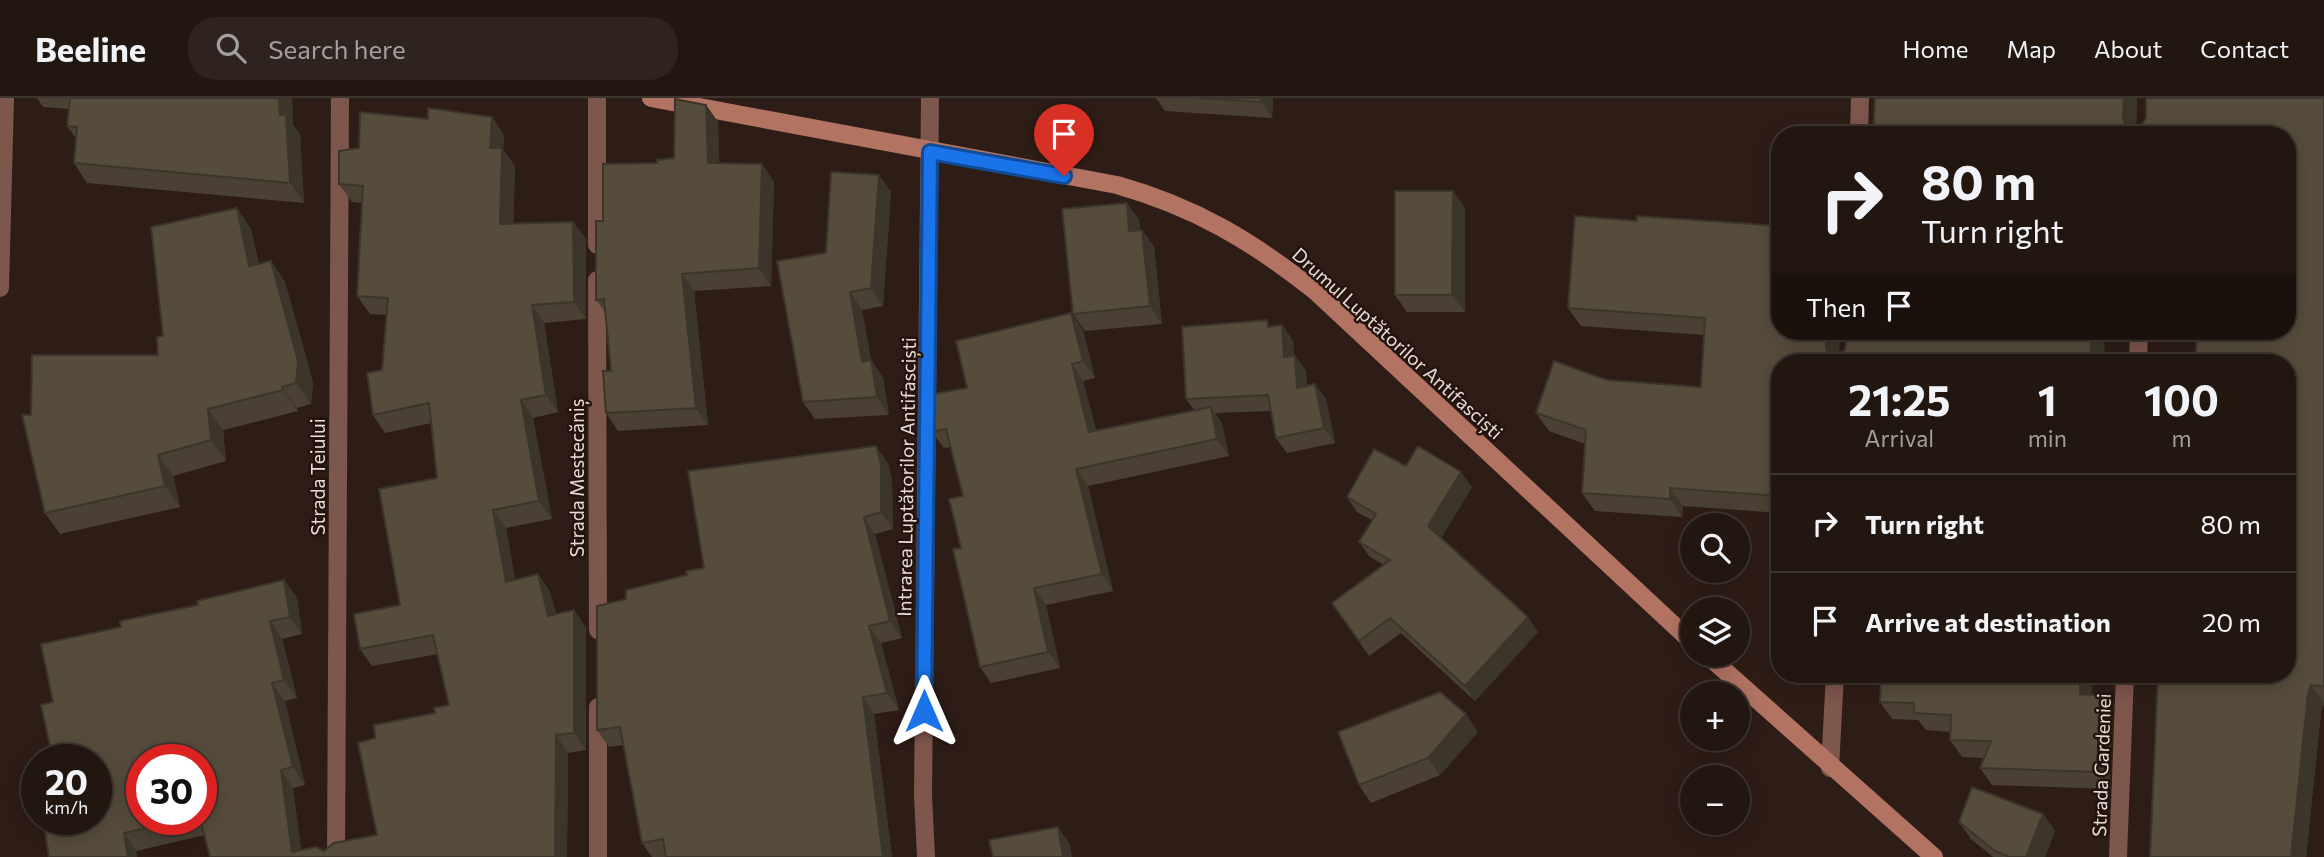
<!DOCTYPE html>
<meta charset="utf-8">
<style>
body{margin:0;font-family:Commissioner,sans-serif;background:#2e231e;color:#f1f3f6;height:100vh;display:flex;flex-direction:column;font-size:26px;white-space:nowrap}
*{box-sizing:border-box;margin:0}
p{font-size:23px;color:#a29f9f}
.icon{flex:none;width:38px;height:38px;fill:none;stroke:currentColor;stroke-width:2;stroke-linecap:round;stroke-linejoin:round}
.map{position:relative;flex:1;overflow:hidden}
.panel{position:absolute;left:1771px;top:256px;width:525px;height:329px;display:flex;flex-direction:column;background:#221610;border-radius:28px;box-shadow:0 4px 18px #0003,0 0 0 2px #3f3530}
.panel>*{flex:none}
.top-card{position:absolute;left:1771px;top:28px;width:525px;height:214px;border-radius:28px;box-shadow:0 4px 18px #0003,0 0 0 2px #3f3530;background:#221610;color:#f1f3f6;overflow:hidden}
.fabs{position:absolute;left:1680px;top:415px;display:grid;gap:14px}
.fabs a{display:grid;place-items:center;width:70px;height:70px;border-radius:50%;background:#221610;box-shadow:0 4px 18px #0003,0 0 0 2px #3f3530;font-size:35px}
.speed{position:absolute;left:21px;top:646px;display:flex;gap:14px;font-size:35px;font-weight:700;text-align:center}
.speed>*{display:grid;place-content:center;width:91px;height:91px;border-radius:50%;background:#221610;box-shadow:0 4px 18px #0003,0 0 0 2px #3f3530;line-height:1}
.speed small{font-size:18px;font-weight:400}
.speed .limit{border:10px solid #d22;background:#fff;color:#111}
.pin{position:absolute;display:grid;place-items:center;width:60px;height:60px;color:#fff;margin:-72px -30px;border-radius:50% 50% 50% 0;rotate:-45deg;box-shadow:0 0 7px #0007}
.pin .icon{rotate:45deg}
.me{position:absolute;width:77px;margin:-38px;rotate:0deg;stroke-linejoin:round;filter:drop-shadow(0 0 5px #0008)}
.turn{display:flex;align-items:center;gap:24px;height:147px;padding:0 35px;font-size:32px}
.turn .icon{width:91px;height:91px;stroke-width:2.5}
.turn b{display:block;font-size:49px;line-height:60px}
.then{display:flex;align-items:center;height:66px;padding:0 35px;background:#0003;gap:14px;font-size:26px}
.eta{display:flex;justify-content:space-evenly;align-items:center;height:119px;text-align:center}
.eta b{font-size:42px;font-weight:700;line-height:49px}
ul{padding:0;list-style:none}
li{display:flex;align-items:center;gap:21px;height:98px;padding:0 35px;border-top:2px solid #3f3530}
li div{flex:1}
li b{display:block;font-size:26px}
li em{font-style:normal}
header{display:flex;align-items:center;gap:42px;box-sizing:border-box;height:98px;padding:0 35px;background:#221610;border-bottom:2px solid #3f3530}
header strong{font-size:33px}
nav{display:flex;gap:38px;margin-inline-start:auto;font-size:24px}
.search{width:490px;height:63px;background:#2e231e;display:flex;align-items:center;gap:18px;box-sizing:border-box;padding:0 24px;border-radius:28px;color:#a29f9f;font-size:26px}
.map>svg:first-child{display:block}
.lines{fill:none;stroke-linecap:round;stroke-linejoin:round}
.street{stroke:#7d564c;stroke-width:18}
.secondary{stroke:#b27363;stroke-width:18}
.wall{fill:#4a4134;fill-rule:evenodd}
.shaded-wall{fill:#3c352a}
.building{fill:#564c3c;stroke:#3c352a;stroke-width:2}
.route-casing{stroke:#114b97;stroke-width:18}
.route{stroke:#1a73e8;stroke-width:12}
.labels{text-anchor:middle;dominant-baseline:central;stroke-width:5;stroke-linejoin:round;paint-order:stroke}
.street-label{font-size:19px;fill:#e8dcd7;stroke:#24140d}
</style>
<header>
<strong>Beeline</strong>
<div class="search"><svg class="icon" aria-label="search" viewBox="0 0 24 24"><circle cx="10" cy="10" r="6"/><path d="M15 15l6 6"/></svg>Search here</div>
<nav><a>Home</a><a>Map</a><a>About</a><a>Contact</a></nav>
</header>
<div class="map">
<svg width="2324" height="759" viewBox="0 0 2324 759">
<rect width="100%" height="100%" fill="#2e1d16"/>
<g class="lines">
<!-- street -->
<path class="street" d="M597 0V147
M1859 37 1860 0
M597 182 598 532
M0 190 5 0
M2138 264 2139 233
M598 609V759
M1830 670 1835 576
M336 759 340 0
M926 759 923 697 930 0
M2118 759 2125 576"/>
<!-- secondary -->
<path class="secondary" d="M651 0 1117 87C1195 109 1252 143 1315 193L1692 544
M1706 556 1934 759"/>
</g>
<!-- wall -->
<path class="wall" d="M37 0H292L293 27 300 36 304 105 87 85 74 65 76 40 67 28 69 11 43 9Z
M1156 0H1273L1272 20 1165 13Z
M1875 0H2137L2136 30 2324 0V605L2321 614 2306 759H2150L2287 576 2212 238 2287 233V37H1873Z
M706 7 718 24 719 65 762 66 774 84 771 188 694 193 708 327 618 333 606 315 611 273 606 215 596 202 603 123 674 60Z
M492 19 504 37 503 52 515 68 513 125 573 124 586 141V221L544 225 558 314 533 320 552 421 506 430 515 482 538 476 550 494 556 516 574 512 586 530V652L568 655 567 759H210L205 737 136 753 137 759H49L96 721 53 604 121 529 284 482 297 500 302 536 282 541 297 600 285 603 305 687 293 690 301 752 324 753 377 737 375 640 435 615 449 607 438 556 372 568 360 551 400 507 437 380 431 325 385 335 373 317 382 272 387 217 370 216 357 198 362 105 352 104 339 86 359 50 428 21ZM201 662V721H142Z
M879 77 891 94 883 208 862 212 871 262 883 280 889 317 815 321 803 304 826 155Z
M1453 93 1465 110V214H1407L1395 197Z
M1127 105 1139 122 1140 132H1142L1154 149 1162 226 1085 233 1073 216Z
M237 110 251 131 259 166 271 163 285 184 313 284 311 306 297 310 298 313 223 332 226 363 173 378 180 409 60 436 45 415 31 317 158 257 163 238Z
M1637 123 1780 233H1840L1839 255 2105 233 1780 264V415L1683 408 1682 419 1595 413 1582 395 1585 346 1549 333 1536 315 1607 282 1701 289 1704 237 1581 228 1568 210Z
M1071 215 1083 232 1095 280 1083 283 1096 332 1195 313 1186 301 1271 228 1282 227 1293 243 1294 258H1295L1306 273 1307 288 1326 301 1335 345 1287 355 1276 340 1271 313 1215 315 1222 326 1229 358 1088 388 1113 493 1046 507 1060 570 991 585 980 569 961 450 963 398 951 349 944 350 932 334 967 290Z
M888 365 892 383 893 431 875 436 902 540 881 545 899 612 874 616 892 759H652L642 745 623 647 609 649 597 632 626 501 704 470Z
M1406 368 1472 389 1441 440 1538 534 1475 603 1401 535 1369 558 1332 505 1384 467 1370 459 1359 444 1372 422 1357 414 1347 399Z
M1878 576H2092V597L2112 614 2109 691 1992 687 1980 670 1984 660 1962 659 1950 642V634L1926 632 1918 622 1892 621 1880 604 1881 579Z
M1478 634 1440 677 1371 705 1359 687Z
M2043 716 2055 733 2045 759H1993L1971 741 1959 724Z"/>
<!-- shaded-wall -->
<path class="shaded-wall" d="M279 0H292L293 27 300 36 304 105 290 85 280 17Z
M1261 0H1273L1272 20 1261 4Z
M2124 0H2137L2136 37 2125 25 2123 19Z
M706 7 718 24 720 82 708 65Z
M492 19 504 37 503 52 515 68 513 143 500 126 490 50Z
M762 66 774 84 771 188 759 170Z
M879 77 891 94 883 208 871 190Z
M1453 93 1465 110V214L1452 197Z
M1127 105 1139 122 1142 150 1129 133Z
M237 110 251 131 263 189 249 168Z
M573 124 586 141V221L574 204Z
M1142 132 1154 149 1162 226 1150 208Z
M271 163 285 184 313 284 311 306 296 285Z
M682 176 694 193 708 327 696 310Z
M850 194 862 212 871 262 883 280 889 317 877 299 862 264Z
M532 207 544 225 558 314 546 297Z
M1071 215 1083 232 1095 280 1083 263Z
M1282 227 1293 243 1295 274 1284 259Z
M1826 233H1840L1838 264 1826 252Z
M2092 233H2105L2104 264H2090Z
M1295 258 1306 273 1308 305 1297 290Z
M1072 266 1083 283 1100 350 1089 334Z
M1315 286 1326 301 1335 345 1324 330Z
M282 289 297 310 298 313 283 292Z
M521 302 533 320 552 421 539 403Z
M1211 309 1222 326 1229 358 1217 341Z
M208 311 223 332 226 363 211 342Z
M876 348 888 365 892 383 893 431 881 414Z
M158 357 173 378 180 409 165 388Z
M1076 371 1088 388 1113 493 1102 476Z
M1461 374 1472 389 1439 443 1428 428Z
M1670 390 1683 408 1682 419 1670 401Z
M493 412 506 430 519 501 506 484Z
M864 419 875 436 902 540 890 523Z
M538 476 550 494 560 536 548 518Z
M284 482 297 500 302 536 290 519Z
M1034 490 1046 507 1060 570 1048 554Z
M574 512 586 530V652L574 635Z
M1528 519 1538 534 1475 603 1465 588Z
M270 523 282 541 297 600 284 582Z
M869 528 881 545 899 612 887 595Z
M2080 576H2092V613L2080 596Z
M272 585 285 603 305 687 293 669Z
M2311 587 2324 605 2321 614 2306 759H2291L2308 596Z
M2100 597 2112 614 2109 691 2097 674Z
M863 599 874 616 892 759H883Z
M1466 616 1478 634 1440 677 1428 660Z
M556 637 568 655 567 759H555Z
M281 672 293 690 302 759 292 754Z
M2043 716 2055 733 2045 759H2026Z
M1058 729 1070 746 1072 759H1063Z
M124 735 136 753 137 759H128Z"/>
<!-- building -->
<path class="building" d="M70 0H279L280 17 286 16 290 85 74 65 77 29 67 28Z
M1199 0H1261V4Z
M1875 0H2124L2123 19 2125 25 2133 30 2140 29 2146 20V0H2324V588L2311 587 2308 596 2291 759H2150L2158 576H2287V264H2195L2197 237 2212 238V233H2287V37H1873Z
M675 1 706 7 708 65 762 66 759 170 682 176 696 310 606 315 603 273H611L604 201 596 202V123H603V66L657 65V62L674 60Z
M428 10 492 19 490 50H502L500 126 573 124 574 204 532 207 546 297 521 302 539 403 493 412 506 484 538 476 548 518 574 512V635L556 637 555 759H210L200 721H201V662H142V721H186L124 735 128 759H49L43 721H96V662H53L41 607 53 604 41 546 121 529 120 523 198 507 197 503 284 482 290 519 270 523 284 582 272 585 293 669 281 672 292 754 316 749 324 753 334 745 377 737 358 645 375 640 374 627 435 615 434 610 449 607 433 537 360 551 354 516 400 507 379 391 437 380 429 305 373 317 367 275 382 272 388 200 357 198 363 88 339 86V53L359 50 360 14 428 21Z
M831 74 879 77 871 190 850 194 862 264 871 262 877 299 803 304 777 163 826 155Z
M1395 93H1453L1452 197H1395Z
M1127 105 1129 133 1142 132 1150 208 1073 216 1062 111Z
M237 110 249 168 271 163 298 263 296 285 282 289 283 292 208 311 211 342 158 357 165 388 45 415 22 317H31L32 257H158L157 239 163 238 151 129Z
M1575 118 1637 123V118L1780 128V233H1826V252L1834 257 1845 252 1847 233H2092L2090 264H1780V398L1670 390V401L1582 395 1586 332 1536 315 1554 263 1607 282 1701 289 1705 220 1568 210Z
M1071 215 1083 263 1072 266 1089 334 1211 309 1217 341 1076 371 1102 476 1034 490 1048 554 980 569 953 451 961 450 949 401 963 398 946 331 932 334 927 310V297L967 290 956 243Z
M1267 222 1268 229 1282 227 1284 259 1295 258 1297 290 1315 286 1324 330 1276 340 1268 297 1186 301 1182 229Z
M876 348 881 366V414L864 419 890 523 869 528 887 595 863 599 883 759H666L663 741 642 745 620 629 597 632V508L626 501V492L687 477 686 473 704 470 688 373Z
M1418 348 1461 374 1428 428 1528 519 1465 588 1390 520 1359 543 1332 505 1390 462 1359 444 1376 416 1347 399 1374 351 1406 368Z
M1881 576H2080V596L2100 597 2097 674 1980 670 1991 643 1950 642 1951 617 1914 615V605L1880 604Z
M1440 594 1466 616 1428 660 1359 687 1338 634Z
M1972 689 2043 716 2026 759H2010L1995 753 1959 724Z
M1058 729 1063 759H993L989 742Z"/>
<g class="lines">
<!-- route casing -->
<g class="route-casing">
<path id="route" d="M924 613 930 54 1064 78"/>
</g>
<!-- route -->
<use href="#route" class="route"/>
</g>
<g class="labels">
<!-- street labels -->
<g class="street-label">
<text transform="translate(1398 245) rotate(42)">Drumul Luptătorilor Antifasciști</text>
<text transform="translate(317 379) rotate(-90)">Strada Teiului</text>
<text transform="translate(906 379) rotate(-89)">Intrarea Luptătorilor Antifasciști</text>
<text transform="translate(576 380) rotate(-90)">Strada Mestecăniș</text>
<text transform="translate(2101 667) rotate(-88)">Strada Gardeniei</text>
</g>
</g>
</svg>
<div class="fabs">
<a><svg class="icon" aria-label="search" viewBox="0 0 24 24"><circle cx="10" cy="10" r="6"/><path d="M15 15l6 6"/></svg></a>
<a><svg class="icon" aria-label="layers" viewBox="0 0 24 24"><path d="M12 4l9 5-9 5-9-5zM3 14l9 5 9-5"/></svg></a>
<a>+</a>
<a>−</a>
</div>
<div class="speed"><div>20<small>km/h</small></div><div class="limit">30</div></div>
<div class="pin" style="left:1064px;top:78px;background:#d93025"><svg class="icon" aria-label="arrive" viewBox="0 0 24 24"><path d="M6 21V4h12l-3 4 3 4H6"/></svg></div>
<svg class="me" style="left:924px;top:613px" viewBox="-20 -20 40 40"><path d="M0-17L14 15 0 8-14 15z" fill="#1a73e8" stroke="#fff" stroke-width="4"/></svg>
<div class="top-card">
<div class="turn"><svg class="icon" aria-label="right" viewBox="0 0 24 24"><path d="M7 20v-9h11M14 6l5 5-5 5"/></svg><div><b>80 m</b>Turn right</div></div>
<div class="then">Then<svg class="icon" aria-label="arrive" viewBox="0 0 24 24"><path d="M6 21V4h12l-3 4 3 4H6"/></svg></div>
</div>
<section class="panel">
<div class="eta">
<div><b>21:25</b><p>Arrival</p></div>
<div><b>1</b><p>min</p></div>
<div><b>100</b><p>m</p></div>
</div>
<ul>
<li><svg class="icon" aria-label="right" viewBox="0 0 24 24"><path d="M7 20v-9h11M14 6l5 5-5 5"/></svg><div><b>Turn right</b></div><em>80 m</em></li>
<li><svg class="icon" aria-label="arrive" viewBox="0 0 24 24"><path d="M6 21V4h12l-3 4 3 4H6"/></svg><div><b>Arrive at destination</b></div><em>20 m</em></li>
</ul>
</section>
</div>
